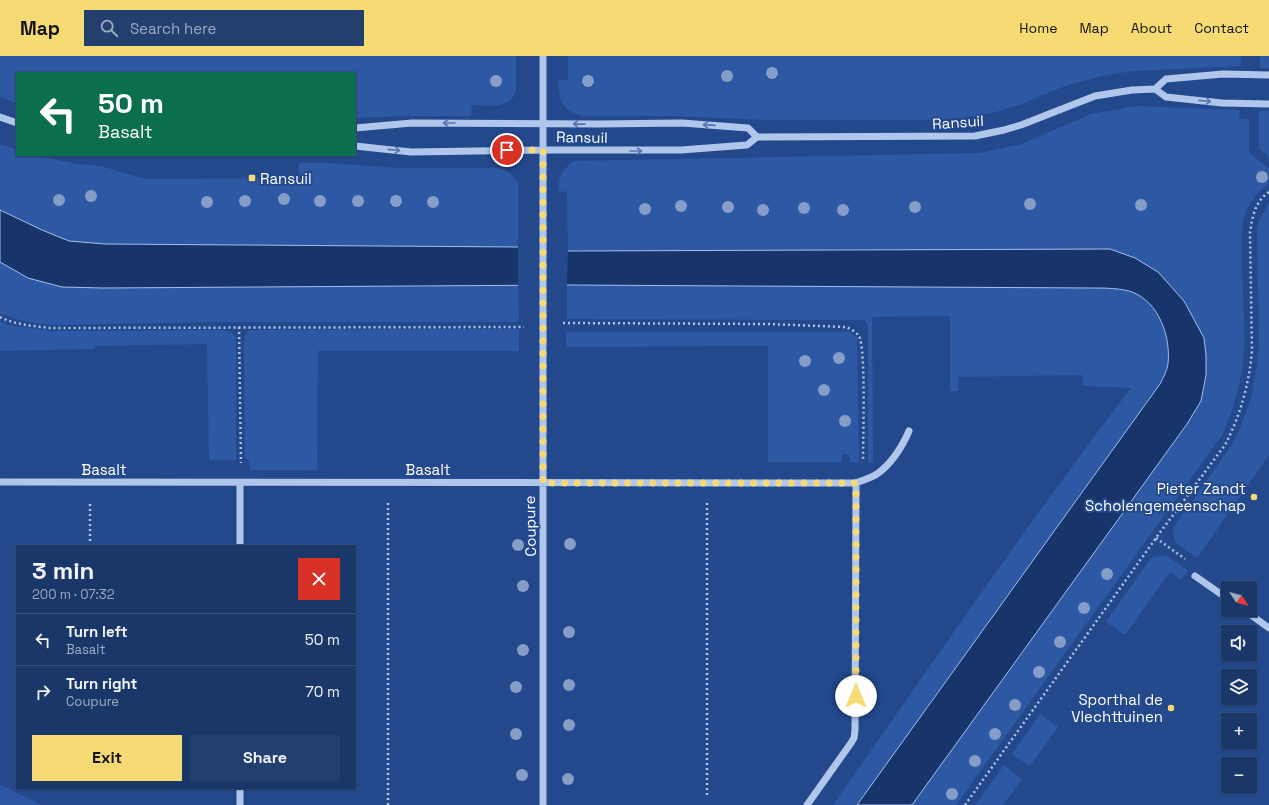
<!DOCTYPE html>
<meta charset="utf-8">
<style>
body{margin:0;font-family:"Space Grotesk",sans-serif;background:#233f6f;color:#f1f3f6;height:100vh;display:flex;flex-direction:column;font-size:15px;white-space:nowrap}
*{box-sizing:border-box;margin:0}
p{font-size:13px;color:#9facc0}
.icon{flex:none;width:22px;height:22px;fill:none;stroke:currentColor;stroke-width:2;stroke-linecap:round;stroke-linejoin:round}
.map{position:relative;flex:1;overflow:hidden}
.side{position:absolute;left:16px;top:489px;width:340px;height:244px;display:flex;flex-direction:column;background:#1a3769;border-radius:0px;box-shadow:0 1px 3px #0004,0 0 0 1px #38517d}
.side>*{flex:none}
.banner{position:absolute;left:16px;top:16px;width:340px;height:84px;border-radius:0px;box-shadow:0 1px 3px #0004,0 0 0 1px #38517d;background:#0b6e4f;color:#fff;overflow:hidden}
.needle{width:26px;rotate:125deg}
.buttons{position:absolute;left:1221px;top:525px;display:grid;gap:8px}
.buttons a{display:grid;place-items:center;width:36px;height:36px;border-radius:0px;background:#1a3769;box-shadow:0 1px 3px #0004,0 0 0 1px #38517d;font-size:20px}
.pin{position:absolute;display:grid;place-items:center;width:34px;height:34px;color:#fff;margin:-17px;border:2px solid #fff;border-radius:50%;box-shadow:0 1px 4px #0007}
.me{position:absolute;width:44px;margin:-22px;rotate:0deg;stroke-linejoin:round;filter:drop-shadow(0 0 3px #0008)}
.turn{display:flex;align-items:center;gap:14px;height:84px;padding:0 16px;font-size:18px}
.turn .icon{width:52px;height:52px;stroke-width:2.5}
.turn b{display:block;font-size:28px;line-height:34px}
.round{display:grid;place-items:center;flex:none;width:42px;height:42px;border-radius:0px;background:#233f6f}
.headline{display:flex;align-items:center;justify-content:space-between;height:68px;padding:0 16px}
h1{font-size:24px;font-weight:700;line-height:30px}
.cta{display:flex;gap:8px;margin-top:auto;padding:8px 16px}
.cta a{flex:1;height:46px;border-radius:0px;background:#f6da73;color:#111;font-size:16px;font-weight:700;line-height:46px;text-align:center}
.cta a+a{background:#233f6f;color:#f1f3f6}
ul{padding:0;list-style:none}
li{display:flex;align-items:center;gap:12px;height:52px;padding:0 16px;border-top:1px solid #38517d}
li div{flex:1}
li b{display:block;font-size:15px}
li em{font-style:normal}
header{display:flex;align-items:center;gap:24px;box-sizing:border-box;height:56px;padding:0 20px;background:#f6da73;color:#111}
header strong{font-size:19px}
nav{display:flex;gap:22px;margin-inline-start:auto;font-size:14px}
.search{width:280px;height:36px;background:#233f6f;display:flex;align-items:center;gap:10px;box-sizing:border-box;padding:0 14px;border-radius:0px;color:#9facc0;font-size:15px}
.map>svg:first-child{display:block}
.green{fill:#2d59a4}
.water{fill:#18356b;stroke:#a4c0ec}
.pier{fill:#23498c}
.lines{fill:none;stroke-linecap:round;stroke-linejoin:round}
.path{stroke:#b0c6eb;stroke-width:2.5;stroke-dasharray:2 3;stroke-linecap:butt}
.minor{stroke:#b0c6eb;stroke-width:7}
.tree{fill:#859dc7}
.oneway{stroke:#5475ad}
.route{stroke:#f6da73;stroke-width:7;stroke-dasharray:0 12.6}
.poi-dot{fill:#f6da73;stroke:#23498c;stroke-width:1.5}
.labels{text-anchor:middle;dominant-baseline:central;stroke-width:4;stroke-linejoin:round;paint-order:stroke}
.street-label{font-size:15px;fill:#fff;stroke:#23498c}
.poi-label{font-size:15px;fill:#fff;stroke:#23498c;text-anchor:end}
</style>
<header>
<strong>Map</strong>
<div class="search"><svg class="icon" aria-label="search" viewBox="0 0 24 24"><circle cx="10" cy="10" r="6"/><path d="M15 15l6 6"/></svg>Search here</div>
<nav><a>Home</a><a>Map</a><a>About</a><a>Contact</a></nav>
</header>
<div class="map">
<svg width="1269" height="749" viewBox="0 0 1269 749">
<rect width="100%" height="100%" fill="#23498c"/>
<!-- green -->
<path class="green" d="M0 0H516V35C510 54 488 49 472 49L471 60H406L355 62V17H17V47L0 41Z
M568 0H1241L1240 10C1206 12 1171 13 1137 15 1118 16 1098 21 1080 26 1061 30 1044 39 1026 46 1000 57 973 61 945 63V64H770L674 60H584C562 56 559 44 558 24H568Z
M1260 0H1269V12H1260Z
M1137 50 1240 54 1239 63H1249V96L1269 113V128C1255 137 1248 149 1243 164 1239 208 1246 252 1244 296 1242 325 1234 353 1222 379L956 749H912L1187 368 1201 345 1206 319V299L1204 282 1184 245 1158 216 1110 193 568 195 567 136 558 135C560 119 561 115 574 105L979 97 1022 88 1091 58Z
M1259 55H1269V101L1259 92Z
M0 88 17 94V99H33L77 108 101 110 145 123 298 122 299 107H328L401 112H500L510 117 518 127V191L105 188 69 185 42 174 0 154Z
M1269 147V399L1197 502 1175 486 1173 472 1231 390 1239 375 1251 342 1257 309 1259 285 1257 174 1259 164Z
M0 206 28 222 62 231 103 232 518 230 519 264 516 266H214L52 269C33 267 17 265 0 257Z
M567 229 1092 232C1105 232 1119 232 1132 236 1159 246 1171 281 1168 308 1167 315 1163 322 1160 328L857 749H833C931 609 1027 468 1131 332L1083 330 1082 319 958 321V334L957 335H950V260L872 261 873 406 868 407V269L864 264 567 263Z
M0 266 8 269 50 275 220 274 230 275 236 281V404H209L207 288 95 290V293L0 295Z
M519 273V295H318L317 414H250L249 405 247 404 245 401 244 282 248 275 252 274Z
M566 276H850L857 282V286L859 407 850 406 849 398H842V406H768V290L566 291Z
M1166 499 1188 515 1181 524 1170 516 1125 579 1106 566 1151 502Z
M1040 658 1058 671 1030 710 1012 698Z
M1004 709 1022 723 1003 749H975Z
M0 728 41 749H0Z"/>
<!-- water -->
<path class="water" d="M0 154 42 174 69 185 105 188 518 191 568 195 1110 193 1135 202 1158 216 1184 245 1204 282 1206 299V319L1201 345 1187 368 912 749H857L1160 328C1163 322 1167 315 1168 308 1171 281 1159 246 1132 236 1120 232 1105 232 1092 232L567 229 103 232 62 231 28 222 0 206Z"/>
<!-- pier -->
<path class="pier" d="M518 189 568 193 567 231 518 232Z"/>
<g class="lines">
<!-- path -->
<path class="path" d="M0 261C16 269 33 270 50 272L524 271
M563 267 767 268 846 271C851 273 856 276 859 280 866 293 863 383 863 403
M239 271 241 407
M707 447V741
M1156 482 1185 503
M90 490V447
M388 749V446
M965 749 1156 482 1225 389C1240 360 1249 329 1252 295L1250 177C1252 162 1255 145 1269 136"/>
<!-- minor -->
<path class="minor" d="M543 0V749
M1155 33 1166 23 1223 18 1269 19
M0 61 17 67
M355 72 412 67 598 68 682 67 748 72 757 81
M355 90 411 96 543 94H681L747 89 757 81 975 80 1004 74 1021 69 1095 40 1132 34 1155 33 1166 41 1222 47 1269 48
M0 426 856 427C863 424 871 422 877 418 891 408 902 391 909 375
M240 426V490
M1195 520 1228 543
M1244 554 1269 572
M240 749V732
M807 749 851 687 854 682 855 674 856 427"/>
</g>
<!-- trees -->
<g class="tree">
<circle cx="772" cy="17" r="6"/>
<circle cx="727" cy="20" r="6"/>
<circle cx="496" cy="25" r="6"/>
<circle cx="588" cy="25" r="6"/>
<circle cx="1262" cy="121" r="6"/>
<circle cx="91" cy="140" r="6"/>
<circle cx="284" cy="143" r="6"/>
<circle cx="59" cy="144" r="6"/>
<circle cx="245" cy="145" r="6"/>
<circle cx="320" cy="145" r="6"/>
<circle cx="358" cy="145" r="6"/>
<circle cx="396" cy="145" r="6"/>
<circle cx="207" cy="146" r="6"/>
<circle cx="433" cy="146" r="6"/>
<circle cx="1030" cy="148" r="6"/>
<circle cx="1141" cy="149" r="6"/>
<circle cx="681" cy="150" r="6"/>
<circle cx="728" cy="151" r="6"/>
<circle cx="915" cy="151" r="6"/>
<circle cx="804" cy="152" r="6"/>
<circle cx="645" cy="153" r="6"/>
<circle cx="763" cy="154" r="6"/>
<circle cx="843" cy="154" r="6"/>
<circle cx="839" cy="302" r="6"/>
<circle cx="805" cy="305" r="6"/>
<circle cx="824" cy="334" r="6"/>
<circle cx="845" cy="365" r="6"/>
<circle cx="570" cy="488" r="6"/>
<circle cx="518" cy="489" r="6"/>
<circle cx="1107" cy="518" r="6"/>
<circle cx="523" cy="530" r="6"/>
<circle cx="1084" cy="552" r="6"/>
<circle cx="569" cy="576" r="6"/>
<circle cx="1060" cy="586" r="6"/>
<circle cx="523" cy="594" r="6"/>
<circle cx="1039" cy="616" r="6"/>
<circle cx="569" cy="629" r="6"/>
<circle cx="516" cy="631" r="6"/>
<circle cx="1015" cy="649" r="6"/>
<circle cx="569" cy="669" r="6"/>
<circle cx="516" cy="678" r="6"/>
<circle cx="995" cy="678" r="6"/>
<circle cx="975" cy="705" r="6"/>
<circle cx="522" cy="719" r="6"/>
<circle cx="568" cy="723" r="6"/>
<circle cx="952" cy="738" r="6"/>
</g>
<!-- one-way arrows -->
<defs><path id="oneway-shaft" d="M-6 0H5M1.5-3L5.5 0L1.5 3" fill="none" stroke-width="1.6" stroke-linecap="round" stroke-linejoin="round"/></defs>
<g class="oneway">
<use href="#oneway-shaft" transform="translate(1205 45) rotate(6)"/>
<use href="#oneway-shaft" transform="translate(449 67) rotate(-180)"/>
<use href="#oneway-shaft" transform="translate(579 68) rotate(-179)"/>
<use href="#oneway-shaft" transform="translate(709 69) rotate(-176)"/>
<use href="#oneway-shaft" transform="translate(394 94) rotate(6)"/>
<use href="#oneway-shaft" transform="translate(636 95)"/>
</g>
<g class="lines">
<!-- route -->
<path class="route" d="M507 94H543V427H856V640"/>
</g>
<!-- markers -->
<g class="poi-dot">
<rect x="248" y="118" width="8" height="8" rx="2"/>
<circle cx="1254" cy="441" r="4"/>
<circle cx="1171" cy="652" r="4"/>
</g>
<g class="labels">
<!-- street labels -->
<g class="street-label">
<text transform="translate(958 66) rotate(-4)">Ransuil</text>
<text transform="translate(582 81) rotate(1)">Ransuil</text>
<text x="104" y="413">Basalt</text>
<text x="428" y="413">Basalt</text>
<text transform="translate(530 470) rotate(-91)">Coupure</text>
</g>
<!-- poi labels -->
<g class="poi-label">
<text x="260" y="122" text-anchor="start">Ransuil</text>
<text x="1246" y="432">Pieter Zandt<tspan x="1246" dy="17">Scholengemeenschap</tspan></text>
<text x="1163" y="643">Sporthal de<tspan x="1163" dy="17">Vlechttuinen</tspan></text>
</g>
</g>
</svg>
<div class="buttons">
<a><svg class="needle" viewBox="-14 -14 28 28"><path d="M0-13l5 13h-10z" fill="#e53935"/><path d="M0 13l5-13h-10z" fill="#9facc0"/></svg></a>
<a><svg class="icon" aria-label="sound" viewBox="0 0 24 24"><path d="M4 9h4l5-4v14l-5-4H4zM17 9q2 3 0 6"/></svg></a>
<a><svg class="icon" aria-label="layers" viewBox="0 0 24 24"><path d="M12 4l9 5-9 5-9-5zM3 14l9 5 9-5"/></svg></a>
<a>+</a>
<a>−</a>
</div>
<div class="pin" style="left:507px;top:94px;background:#d93025"><svg class="icon" aria-label="arrive" viewBox="0 0 24 24"><path d="M6 21V4h12l-3 4 3 4H6"/></svg></div>
<svg class="me" style="left:856px;top:640px" viewBox="-20 -20 40 40"><circle r="19" fill="#fff"/><path d="M0-13L10 11 0 6-10 11z" fill="#f6da73"/></svg>
<div class="banner">
<div class="turn"><svg class="icon" aria-label="left" viewBox="0 0 24 24"><path d="M17 20v-9H6M10 6l-5 5 5 5"/></svg><div><b>50 m</b>Basalt</div></div>
</div>
<section class="side">
<div class="headline"><div><h1>3 min</h1><p>200 m · 07:32</p></div><a class="round" style="background:#d93025;color:#fff"><svg class="icon" aria-label="close" viewBox="0 0 24 24"><path d="M6 6l12 12M18 6L6 18"/></svg></a></div>
<ul>
<li><svg class="icon" aria-label="left" viewBox="0 0 24 24"><path d="M17 20v-9H6M10 6l-5 5 5 5"/></svg><div><b>Turn left</b><p>Basalt</p></div><em>50 m</em></li>
<li><svg class="icon" aria-label="right" viewBox="0 0 24 24"><path d="M7 20v-9h11M14 6l5 5-5 5"/></svg><div><b>Turn right</b><p>Coupure</p></div><em>70 m</em></li>
</ul>
<div class="cta"><a>Exit</a><a>Share</a></div>
</section>
</div>
